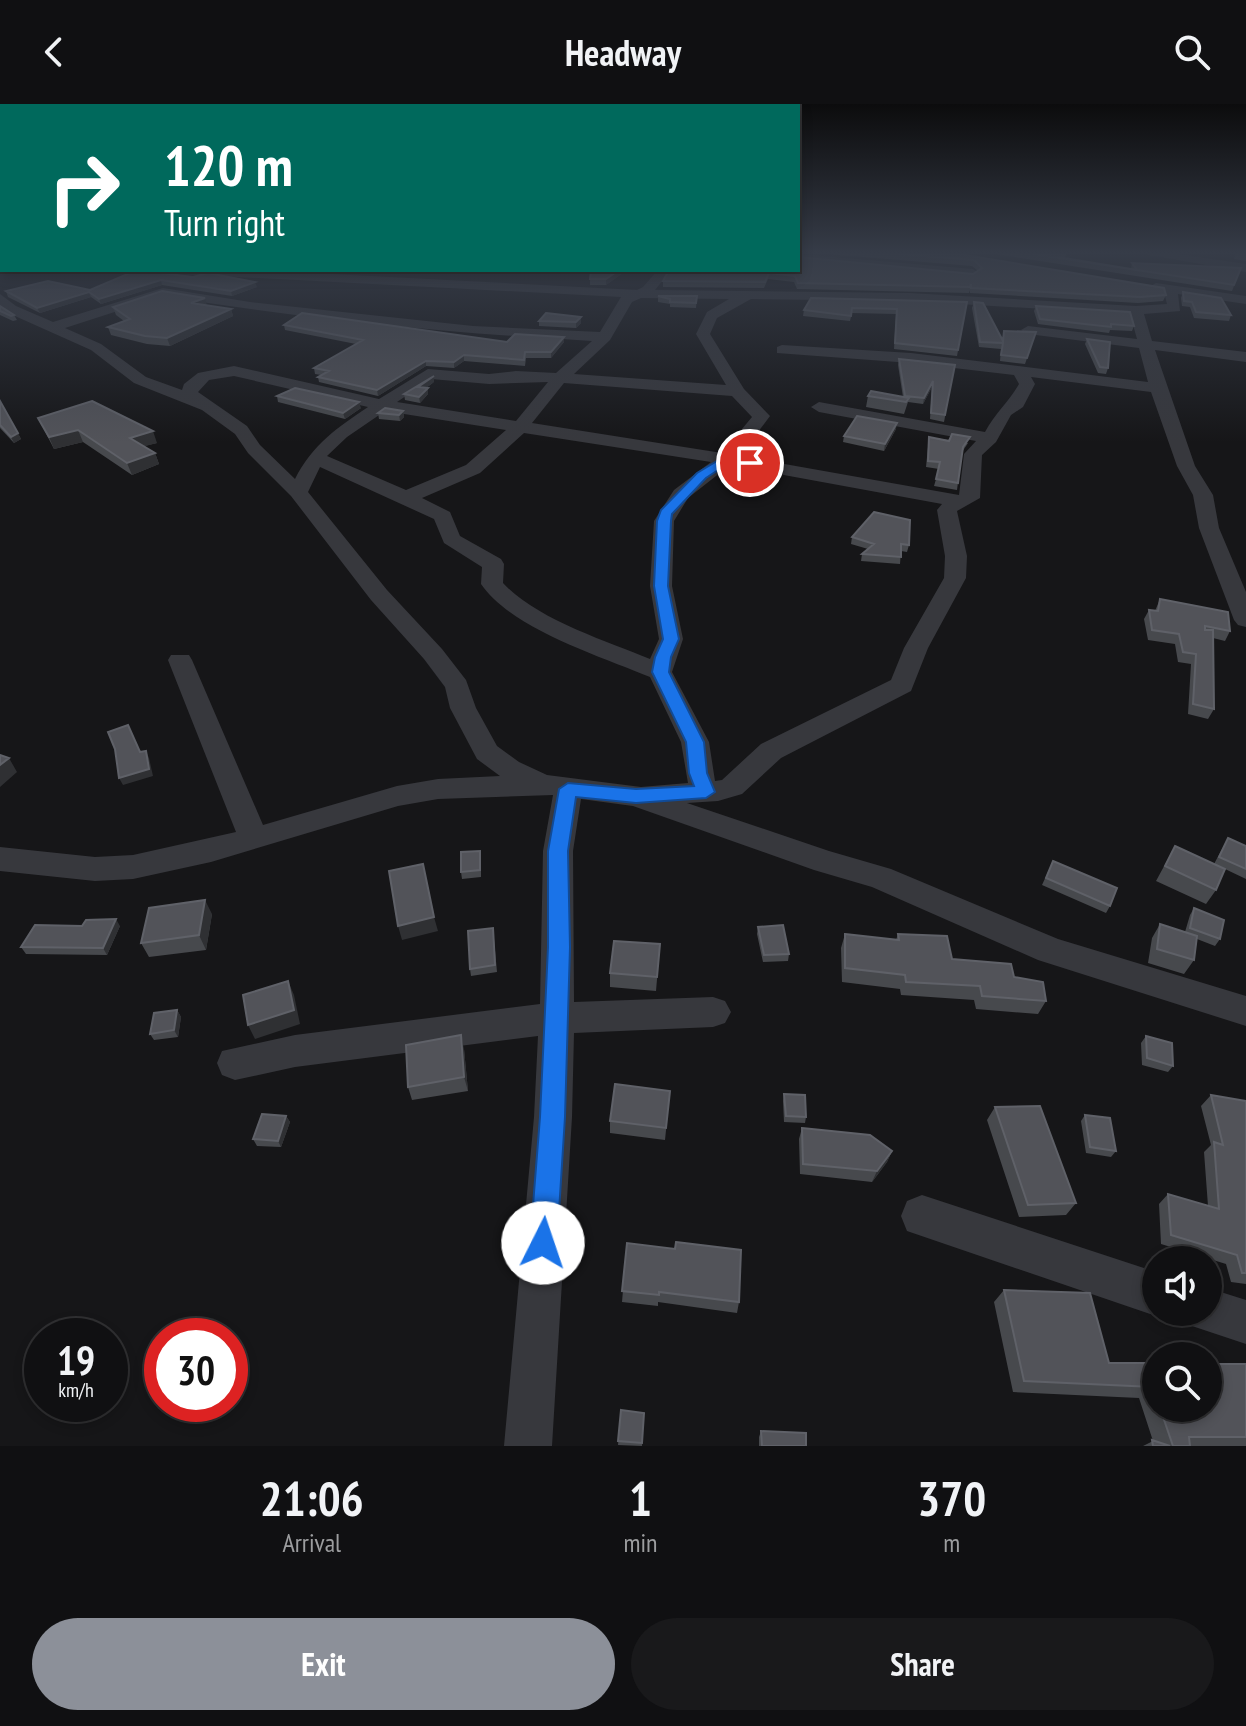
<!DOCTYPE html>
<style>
body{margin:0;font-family:"PT Sans Narrow",sans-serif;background:#19191b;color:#f1f3f6;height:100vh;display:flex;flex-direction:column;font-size:30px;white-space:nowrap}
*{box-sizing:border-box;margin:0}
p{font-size:26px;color:#9c9d9f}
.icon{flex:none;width:44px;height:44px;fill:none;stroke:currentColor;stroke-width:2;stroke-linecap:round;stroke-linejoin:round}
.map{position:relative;height:1342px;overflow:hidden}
.sheet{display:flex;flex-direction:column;background:#101012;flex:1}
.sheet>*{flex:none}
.banner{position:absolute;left:0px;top:0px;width:800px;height:168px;box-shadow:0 4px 12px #0003,0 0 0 2px #303032;background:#00695c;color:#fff;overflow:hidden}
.buttons{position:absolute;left:1142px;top:1142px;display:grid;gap:16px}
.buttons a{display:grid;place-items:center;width:80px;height:80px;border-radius:50%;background:#101012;box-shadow:0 4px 12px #0003,0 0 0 2px #303032;font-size:40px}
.speed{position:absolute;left:24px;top:1214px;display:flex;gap:16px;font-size:40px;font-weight:700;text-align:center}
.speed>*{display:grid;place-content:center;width:104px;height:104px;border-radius:50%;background:#101012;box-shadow:0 4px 12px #0003,0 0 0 2px #303032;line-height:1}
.speed small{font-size:20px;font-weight:400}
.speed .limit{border:12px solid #d22;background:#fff;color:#111}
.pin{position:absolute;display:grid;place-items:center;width:68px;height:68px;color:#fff;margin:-34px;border:4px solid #fff;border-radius:50%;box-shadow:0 2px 8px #0007}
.me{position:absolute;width:88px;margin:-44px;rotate:4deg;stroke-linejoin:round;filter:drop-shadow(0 0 6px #0008)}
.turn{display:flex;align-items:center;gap:28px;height:168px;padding:0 32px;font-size:36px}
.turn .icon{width:104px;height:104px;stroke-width:2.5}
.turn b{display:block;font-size:56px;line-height:68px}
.eta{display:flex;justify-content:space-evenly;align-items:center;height:136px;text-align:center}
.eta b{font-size:48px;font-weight:600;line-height:56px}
.button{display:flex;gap:16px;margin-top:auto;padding:16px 32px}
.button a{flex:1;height:92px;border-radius:48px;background:#8c9099;color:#fff;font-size:32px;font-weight:600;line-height:92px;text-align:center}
.button a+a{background:#19191b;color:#f1f3f6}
header{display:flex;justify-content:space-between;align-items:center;height:104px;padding:0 32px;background:#101012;font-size:36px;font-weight:600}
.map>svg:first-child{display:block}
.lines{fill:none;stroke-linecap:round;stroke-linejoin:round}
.minor{fill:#37383d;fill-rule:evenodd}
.wall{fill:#47494d}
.shaded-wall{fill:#2f3033}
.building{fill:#525359;stroke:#5f6168;stroke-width:2}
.route{fill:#1a73e8;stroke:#114b97;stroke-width:2}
</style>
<header><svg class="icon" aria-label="back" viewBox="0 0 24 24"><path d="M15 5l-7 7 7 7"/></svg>Headway<svg class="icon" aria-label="search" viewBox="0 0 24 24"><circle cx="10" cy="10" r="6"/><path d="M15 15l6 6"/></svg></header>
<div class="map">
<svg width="1246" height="1342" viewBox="0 0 1246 1342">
<rect width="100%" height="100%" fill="#161618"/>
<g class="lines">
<!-- minor -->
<path class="minor" d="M0 150H2V156H0Z
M798 150 973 165 979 169 973 173 798 156Z
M1144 150H1178L1246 160V168Z
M175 166H255L637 186 643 183 658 166H671L655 186 909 189 1136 202 1167 200 1164 188 1149 183 1156 179 1246 192V200L1178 190 1180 207 1144 210 1152 237 1246 248V258L1155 246 1195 362 1213 391 1219 424 1246 488V523L1238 521 1234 516 1199 424 1193 391 1177 362 1151 288 1031 273 1035 280 1023 303 1011 311 996 338 982 351 980 394 957 407 967 452 966 474 928 544 911 587 781 654 742 690 718 697 687 699 829 747 891 765 1058 835 1246 892V922L1038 856 872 783 814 766 633 702 581 695 573 747 574 898 713 893 725 897 731 908 725 919 713 923 574 929 572 1013 552 1342H504L534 1013 538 932 295 963 235 976 222 971 217 959 222 947 295 931 540 900 543 747 553 691 438 695 398 702 211 758 133 775 95 777 0 767V743L95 753 133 751 236 728 168 556 171 551H189L192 556 263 721 397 682 438 675 500 672 477 655 450 604 445 583 424 555 371 496 291 392 248 349 235 330 202 306 134 279 91 246 6 208 0 202V190L16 202 53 218 163 184 250 198 473 222 600 228 621 193 181 170ZM164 192C306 215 448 229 592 237L556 269 516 267 489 270 428 265 379 295 234 262 198 269 184 280 182 286 146 273 101 240 65 224ZM641 194 729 195 707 208 696 230 726 281 574 270 610 236 632 198ZM751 195 909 197 1130 210 1137 235 1028 222 1021 226 1028 230 1139 244 1148 278 911 249 782 241 777 243V249L911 259 1014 271 1019 280C1009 298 995 309 985 328L819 298 811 303 819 308 976 337 964 350 959 391 740 352 770 312 744 285 710 230 717 214ZM234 272 368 303C338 323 312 341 295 375L260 341 247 322 198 288 209 276ZM431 275 489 280 548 278 516 317 397 298ZM564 279 732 292 752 313 722 349 532 319ZM385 307 506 326 466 361 406 386 327 352 347 333ZM524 329 711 358 674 386 654 417 650 482 659 535 650 555C606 537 536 515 503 479L504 460 501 455 460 432 450 408 422 394 480 369ZM730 361 942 400 937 406 945 452 944 474 904 544 891 576 761 640 722 676 715 677 709 638 672 568 683 535 672 482 674 417 688 394ZM320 363 434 415 444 439 482 463 481 480C512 525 600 552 650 573L681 638 688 679 641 683 547 671 519 658 497 642 476 604 466 576 442 545 387 486 308 388Z
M922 1091 1156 1168V1208H1165L1156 1212 907 1127 901 1112 907 1097Z
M1208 1184 1246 1196V1240L1192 1222 1187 1208H1208Z"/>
</g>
<!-- wall -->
<path class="wall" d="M827 150H959L1166 191 1163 197 1138 199 970 189 969 186V189L797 185 794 178 768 175 764 184 663 183V177L798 153 973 170 978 167 972 162Z
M995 150H1066L1064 154 1131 165 1132 159 1241 164 1232 187Z
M1235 150H1246V157L1234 155Z
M137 166 257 183 232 192 162 181 101 200 91 193 40 209 8 193 6 187 90 186Z
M627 166 606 181H590V175Z
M1183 188 1231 211 1229 217 1194 214 1190 203 1182 202 1181 194Z
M658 192H697L696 204 670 203V200L658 198Z
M967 198 957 252 894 245 896 210 852 209 850 217 803 212 804 206Z
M974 198 1002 236 1004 227 1036 228 1025 260 1000 257 1001 245 979 243 972 204Z
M207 201 231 205 233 212 170 242 147 240 111 231 108 223 124 217 116 211 113 203Z
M0 202 14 211 17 216 13 217 0 211Z
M1036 202 1134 222 1132 227 1110 226 1109 229 1038 220 1034 207Z
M581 213V219L576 224 539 222V217Z
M284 221 507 238H564L551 254H526L525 262 464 257 454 264 426 262 378 292 319 278 318 273 321 271 315 270 314 264 356 240 285 226Z
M1087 235 1108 264 1106 270 1098 269 1085 240Z
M899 255 955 261 944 318 930 315 932 283 923 300 908 298 904 310 866 303 868 292 903 293 898 261Z
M434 278 426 284H428V290L420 299 405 296 404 290Z
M277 292 361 304 345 315 278 298Z
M0 297 21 335 14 339 0 324Z
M403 307 404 313 400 317 379 315 378 309Z
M38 314 157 339 144 342 155 349 159 360 132 371 83 338 54 345Z
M896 325 884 347 843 338 844 332Z
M929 333 968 339 962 348 957 386 934 382 939 365 926 363Z
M852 433 909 441 907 448 901 447 900 460 861 457 862 450 868 445 851 440Z
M1160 495 1230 527 1225 537 1213 534 1214 605 1208 615 1188 610 1191 560 1178 558 1175 540 1148 536 1144 515 1149 506 1155 507Z
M1228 734 1246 742V775L1225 765 1216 786 1206 800 1156 777 1175 742 1214 760Z
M481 754V773L462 775 461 768Z
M1053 757 1110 802 1106 809 1042 781Z
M1194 804 1220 835 1215 842 1197 835 1194 856 1184 870 1148 859 1152 834 1160 820 1185 828 1190 811Z
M212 810 206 846 149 853 141 839Z
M82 822H120L107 851 26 850 21 843Z
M758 823 789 850 788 857 763 858 757 830Z
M493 824 497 868 471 872 470 865Z
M845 830 896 836 898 830 952 855 1014 873 1046 897 1038 910 976 905 974 896 901 891 900 885 842 878 841 844Z
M660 840 656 887 610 883V869Z
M177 906 181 913 178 933 154 936 150 930Z
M1146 932 1173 962 1168 968 1142 961 1141 939Z
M464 945 468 987 412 996 408 983Z
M670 987 665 1036 610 1029V1017Z
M784 990 806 1013 805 1019 784 1018 783 997Z
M1211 991 1246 997V1180L1231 1178 1226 1160 1161 1140 1159 1100 1168 1090 1208 1102 1204 1048 1211 1041 1201 1002Z
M995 1003 1076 1099 1066 1111 1019 1113 987 1016Z
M1085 1011 1116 1047 1111 1053 1086 1049 1081 1017Z
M286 1012 290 1018 281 1043 257 1042 253 1035Z
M802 1024 892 1047 887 1058 872 1078 800 1070 799 1035Z
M627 1139 739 1198 737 1209 658 1198V1202L622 1198Z
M1004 1186 1109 1259H1156V1304H1208L1246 1260V1342H1143L1153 1337 1139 1294 1013 1288 994 1198Z
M621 1306 644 1309 642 1342 618 1341Z
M761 1327 806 1342H759V1333Z"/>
<!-- shaded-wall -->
<path class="shaded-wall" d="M619 166H627L606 181V175Z
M161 176 162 181 101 200 99 195Z
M255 178 257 183 232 192 231 187Z
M89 188 91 193 40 209 37 204Z
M205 194 207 202 191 199Z
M231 205 233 212 170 242 167 234Z
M581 213V219L576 224V218Z
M564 233V238L551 254V248Z
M464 251V257L454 264V258Z
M426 257V262L378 292 377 286Z
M434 272V278L419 289 418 283Z
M933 277 932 283 923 300 924 294Z
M428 284V290L420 299 419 293Z
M359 298 361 304 345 315 343 309Z
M403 307 404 313 400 317 399 311Z
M897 319 896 325 884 347 885 340Z
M78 326 83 338 54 345 49 333Z
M153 327 157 339 134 345 130 334Z
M18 329 21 335 14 339 11 333Z
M155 349 159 360 132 371 127 359Z
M146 647 149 654 153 672 123 681 119 674Z
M9 654 17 668 0 683V661Z
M205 796 212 810 206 846 199 831Z
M434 813 438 827 402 836 398 822Z
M116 815 120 822 107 851 103 844Z
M288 877 294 891 300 920 255 935 248 921Z
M177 906 181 913 178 933 174 926Z
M461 931 464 945 468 987 464 973Z
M286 1012 290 1018 281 1043 278 1037Z
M892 1047 887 1058 872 1078 877 1067Z"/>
<!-- building -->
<path class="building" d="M898 150H959L1164 184 1166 191 1140 193 971 184V180L970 183 798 179 795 172 769 169 765 178 663 177 669 166H798V151V153L973 170 982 164 974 156Z
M1033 150H1065L1064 154 1137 166 1132 159 1241 164 1234 181Z
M137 166 193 173 208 169 255 178 231 187 161 176 99 195 89 188 37 204 6 187 48 177 90 186Z
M591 166H619L606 175H590Z
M162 187 205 194 191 199 231 205 167 234 145 232 108 223 130 215 113 203Z
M1183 188 1221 194 1231 211 1196 208 1192 198 1184 197Z
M658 192H697L696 199 670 198V195Z
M811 194 967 198 958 246 895 239 897 205 852 204 851 212 804 206Z
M974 198 983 199 1003 237 1004 227 1036 228 1027 254 1001 251 1003 239 980 238Z
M0 202 14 211 11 212 0 207Z
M1036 202 1130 208 1134 222 1111 220V223L1040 215Z
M302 209 507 238 515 230 564 233 551 248H525L524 256 464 251 454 258 426 257 377 286 318 273 329 267 314 264 363 236 284 221Z
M546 209 581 213 576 218 539 217Z
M1087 235 1110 238 1108 264 1100 263Z
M899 255 955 261 945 311 931 309 933 277 924 294 905 292Z
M434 272 418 283 428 284 419 293 404 290Z
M295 284 359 298 343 309 277 292Z
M871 287 909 294 906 298 868 292Z
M0 297 18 329 11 333 0 321Z
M92 297 153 327 130 334 155 349 127 359 78 326 49 333 38 314Z
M385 304 403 307 399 311 378 309Z
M857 312 897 319 885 340 844 332Z
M952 330 970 333 963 343 958 379 936 375 940 358 928 357 929 333 949 337Z
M874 408 910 416 909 441 901 440V453L862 450 874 440 852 433Z
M1160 495 1228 508 1230 527 1205 522V526H1213L1214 605 1193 600 1196 550 1183 548 1179 530 1152 526 1149 506 1158 507Z
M128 621 140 648 146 647 149 665 119 674 115 645 108 628Z
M0 651 9 654 0 661Z
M1228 734 1246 742V765L1219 753Z
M1175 742 1225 765 1216 786 1165 762Z
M480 747V766L461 768V748Z
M1053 757 1117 784 1110 802 1046 774Z
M423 760 434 813 398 822 389 767Z
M205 796 199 831 141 839 149 804Z
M1194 804 1224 816 1220 835 1190 824Z
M116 815 103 844 21 843 35 821 82 822 86 816Z
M1160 820 1197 832 1194 856 1157 845Z
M783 821 789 850 764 851 758 823Z
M493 824 495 861 470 865 468 827Z
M845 830 899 836 898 830 947 832 952 855 1011 860 1014 873 1043 878 1046 897 982 892 980 882 906 878 905 871 845 864Z
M614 837 660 840 657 873 610 869Z
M288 877 294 906 248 921 243 891Z
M177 906 174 926 150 930 154 909Z
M461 931 464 973 408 983 406 941Z
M1146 932 1172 939 1173 962 1147 954Z
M615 980 670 987 666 1024 610 1017Z
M784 990 805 991 806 1013 786 1012Z
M1211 991 1246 997V1169H1242L1237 1151 1171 1131 1168 1090 1219 1105 1214 1038 1223 1041Z
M1040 1002 1076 1099 1028 1101 995 1003Z
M262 1010 286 1012 278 1037 253 1035Z
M1085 1011 1110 1014 1116 1047 1090 1043Z
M802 1024 870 1031 892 1047 877 1067 803 1060Z
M676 1138 741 1146 739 1198 659 1188V1191L622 1187 627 1139 675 1145Z
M1004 1186 1090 1189 1109 1259H1156V1291L1153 1283 1024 1277Z
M1208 1260H1246V1333H1189L1190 1342H1173L1160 1304H1208Z
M621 1306 644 1309 642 1339 618 1337Z
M761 1327 806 1329V1342H762Z
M1152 1336 1170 1342H1153Z"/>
<!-- sky -->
<linearGradient id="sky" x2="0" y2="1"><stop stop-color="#0c0c0d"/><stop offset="0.44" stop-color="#363c48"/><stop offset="1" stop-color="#363c48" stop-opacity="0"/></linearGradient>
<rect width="1246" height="338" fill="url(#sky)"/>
<!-- route -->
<path class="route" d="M727 351 756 359 750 362 729 359 706 374 672 410 671 417 668 482 679 535 671 553 669 568 704 638 707 669 715 688 706 694 636 699 576 693 568 747 570 843 565 1013 557 1139 553 1148 543 1152 534 1148 530 1139 540 1013 548 843V747L559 685 568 679 636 685 694 682 689 669 686 638 652 568 655 553 663 535 654 482 657 417 661 406 697 369Z"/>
</svg>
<div class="buttons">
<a><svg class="icon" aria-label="sound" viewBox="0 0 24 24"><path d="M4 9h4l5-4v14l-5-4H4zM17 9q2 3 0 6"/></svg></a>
<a><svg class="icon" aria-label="search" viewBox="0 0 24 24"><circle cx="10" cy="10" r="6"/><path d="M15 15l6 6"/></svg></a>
</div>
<div class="speed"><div>19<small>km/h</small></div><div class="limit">30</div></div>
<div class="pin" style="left:750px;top:359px;background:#d93025"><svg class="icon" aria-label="arrive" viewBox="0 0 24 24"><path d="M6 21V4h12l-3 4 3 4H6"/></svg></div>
<svg class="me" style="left:543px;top:1139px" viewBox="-20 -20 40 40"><circle r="19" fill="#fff"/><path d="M0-13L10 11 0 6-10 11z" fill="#1a73e8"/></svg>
<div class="banner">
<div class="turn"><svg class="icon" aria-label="right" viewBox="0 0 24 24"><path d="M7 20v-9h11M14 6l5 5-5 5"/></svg><div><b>120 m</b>Turn right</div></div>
</div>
</div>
<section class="sheet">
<div class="eta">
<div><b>21:06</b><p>Arrival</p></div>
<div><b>1</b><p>min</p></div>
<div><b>370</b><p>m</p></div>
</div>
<div class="button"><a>Exit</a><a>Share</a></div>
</section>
